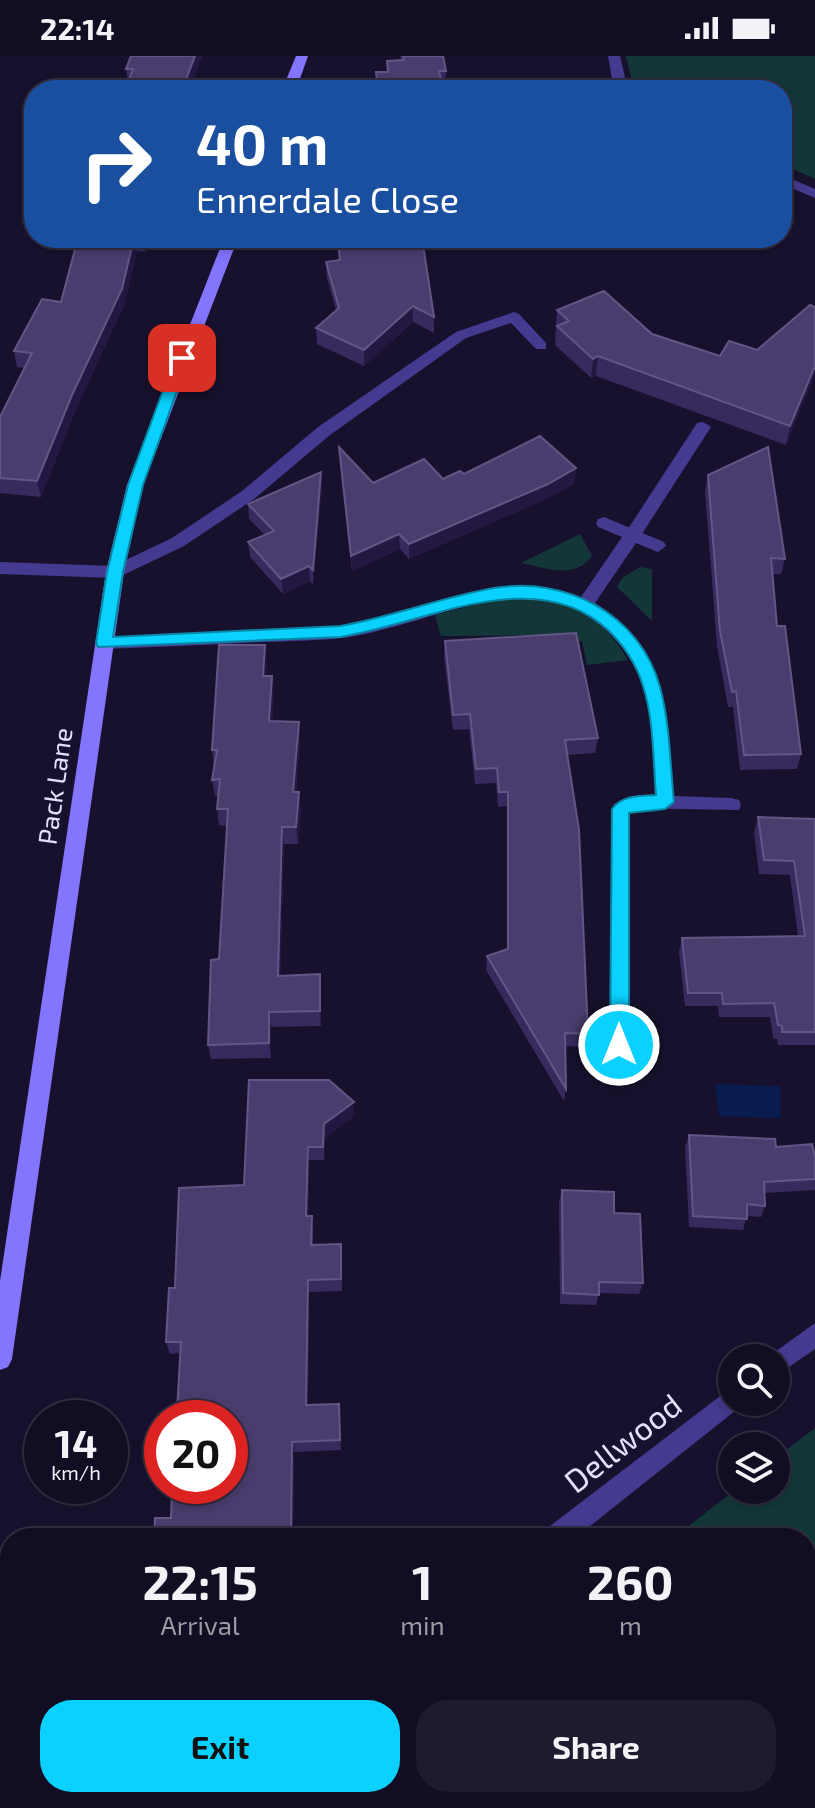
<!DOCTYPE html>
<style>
body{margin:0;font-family:"Exo 2",sans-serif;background:#1f1b2f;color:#f1f3f6;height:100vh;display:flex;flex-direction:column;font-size:30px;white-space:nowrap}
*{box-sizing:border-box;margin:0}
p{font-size:26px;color:#9c9ca5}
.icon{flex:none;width:44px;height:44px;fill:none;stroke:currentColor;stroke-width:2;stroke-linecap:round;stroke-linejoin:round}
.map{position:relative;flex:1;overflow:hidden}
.panel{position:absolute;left:0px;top:1472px;width:816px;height:280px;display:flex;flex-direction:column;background:#120d22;border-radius:32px 32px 0 0;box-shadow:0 4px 12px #0003,0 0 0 2px #312d40}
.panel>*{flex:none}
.top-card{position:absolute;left:24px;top:24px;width:768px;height:168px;border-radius:32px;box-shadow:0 4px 12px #0003,0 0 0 2px #312d40;background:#1a4fa0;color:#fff;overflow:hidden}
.buttons{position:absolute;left:718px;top:1288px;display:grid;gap:16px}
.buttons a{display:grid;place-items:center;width:72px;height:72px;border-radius:50%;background:#120d22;box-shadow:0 4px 12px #0003,0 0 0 2px #312d40;font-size:40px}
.speed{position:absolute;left:24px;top:1344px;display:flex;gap:16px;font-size:40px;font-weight:700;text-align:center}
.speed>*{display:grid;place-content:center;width:104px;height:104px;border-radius:50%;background:#120d22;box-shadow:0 4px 12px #0003,0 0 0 2px #312d40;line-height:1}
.speed small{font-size:20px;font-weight:400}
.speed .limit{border:12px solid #d22;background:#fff;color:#111}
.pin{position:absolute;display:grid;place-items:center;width:68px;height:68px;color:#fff;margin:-34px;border-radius:16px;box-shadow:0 4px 12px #0006}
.me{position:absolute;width:88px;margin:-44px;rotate:0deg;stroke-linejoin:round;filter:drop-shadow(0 0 6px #0008)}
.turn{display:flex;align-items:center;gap:28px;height:168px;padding:0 40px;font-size:36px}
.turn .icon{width:104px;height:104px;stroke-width:2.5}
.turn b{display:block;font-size:56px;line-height:68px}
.eta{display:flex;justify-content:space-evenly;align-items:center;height:136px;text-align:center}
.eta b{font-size:48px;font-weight:700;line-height:56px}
.cta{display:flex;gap:16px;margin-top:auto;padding:16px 40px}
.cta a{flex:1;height:92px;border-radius:32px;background:#0ad1ff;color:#111;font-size:32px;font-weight:700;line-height:92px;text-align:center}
.cta a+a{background:#1f1b2f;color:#f1f3f6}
.status{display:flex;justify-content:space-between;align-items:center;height:56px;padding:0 40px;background:#120d22;direction:ltr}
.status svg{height:22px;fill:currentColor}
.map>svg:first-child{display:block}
.green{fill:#133738}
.water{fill:#091c4f}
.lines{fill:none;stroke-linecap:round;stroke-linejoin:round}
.lane{fill:#443a8f;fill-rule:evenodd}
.street{fill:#443a8f;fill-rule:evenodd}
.secondary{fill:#8475ff;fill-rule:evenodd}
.wall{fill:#382a5c}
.shaded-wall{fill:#231842}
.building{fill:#4a3d6e;stroke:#625684;stroke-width:2}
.route{fill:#0ad1ff;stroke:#0688a6;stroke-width:2}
.labels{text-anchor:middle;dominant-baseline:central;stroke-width:8;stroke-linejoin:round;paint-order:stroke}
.street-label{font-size:26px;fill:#e4deff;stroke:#18112e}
.near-street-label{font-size:32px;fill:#e4deff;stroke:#18112e}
</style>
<div class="status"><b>22:14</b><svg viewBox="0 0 49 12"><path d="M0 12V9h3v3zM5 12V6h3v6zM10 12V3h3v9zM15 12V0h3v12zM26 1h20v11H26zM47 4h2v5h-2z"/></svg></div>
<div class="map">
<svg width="815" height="1752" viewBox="0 0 815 1752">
<rect width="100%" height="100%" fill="#18112e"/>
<!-- green -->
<path class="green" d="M626 0H815V123L782 108V34H634Z
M580 478 592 500C575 524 546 512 521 507Z
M640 511 652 513V565L617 531 622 522Z
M513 539C568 542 600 556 628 604L587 609 582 585 576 586 566 579 441 580 435 559Z
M815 1372V1752H465L460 1742H806V1482H673L735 1434H776V1402Z
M332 1742H393L380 1752H318Z"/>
<!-- water -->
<path class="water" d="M715 1028 780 1030 781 1062 719 1060Z"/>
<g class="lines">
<!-- lane -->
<path class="lane" d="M608 0H620L628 34H614Z
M782 119 815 133V142L782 128Z
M514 256 519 258 546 287V293H536L511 267 466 282 330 379 254 443 184 490 121 520H109L106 516 109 512 172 482 242 435 318 371 456 276Z
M703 366 711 371 638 484H626L624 480 626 476 697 367Z
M633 740 640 742 642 747 630 757 629 989 626 995 619 998 612 995 609 989 612 753 614 748Z"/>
<!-- street -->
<path class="street" d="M604 461 664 486 666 490 658 496 636 487 595 547C668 592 668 663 674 740L732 742 739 744 741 749 739 754 626 752 624 747 626 742 655 740C653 704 654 666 643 631 623 568 559 531 495 543 443 553 394 575 342 582 316 585 289 585 262 586 210 589 157 591 104 593L95 587 104 581C157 578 210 576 263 573 289 572 317 573 343 569 422 558 501 508 581 541L622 481 598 471 596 467 598 463Z
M0 506 115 510 124 516 115 522 0 518Z
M815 1267V1293L776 1320V1302L768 1301Z
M732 1331V1346H743L740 1351 575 1482H543L546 1473Z
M200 1742H236L231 1752H195Z"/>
<!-- secondary -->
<path class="secondary" d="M296 0H308L296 34H282Z
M224 182H238L143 429 124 516 12 1303 8 1311 0 1314V1225L106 516 127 429Z"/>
</g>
<!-- wall -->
<path class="wall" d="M131 0H202L190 34H125L128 27 126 13Z
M400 0H443L446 15 445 31H442L443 34H376V16H387V5L401 4Z
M78 182H148L145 196 137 195 124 249 75 355 41 441 0 437V361L25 312 17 311 14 295 61 246Z
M336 182H422L434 261V277L413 266 364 310 317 288 316 272 336 254 327 222 326 206 339 204Z
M815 251V318L786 389 596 320 591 322 555 289 557 254 652 278 720 300 757 294Z
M339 391 373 427 443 423 464 418 576 412 574 428 546 443 409 503 400 493 352 515Z
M321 416 322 431 313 528 310 525 283 538 250 501 248 486 265 479 249 463 248 448Z
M708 419 785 503 781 518H773L777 570 801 698 797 713 740 714 733 651H728L717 590 705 435Z
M445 585 598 682 595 697 567 699 588 978 586 991 565 990 566 1033 564 1045 486 914 487 900 507 894V750L498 751 496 727 475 728 469 673 453 674 444 601Z
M267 606 266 620H272L274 637 272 665 299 666 300 683 296 736 301 753 298 788H284L280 920 320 918 321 970 271 971V1002L211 1003 208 989 219 903 227 770 219 769 217 753 218 740H215L212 724 214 710 212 694Z
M758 761 815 763V989H778L777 983 773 982 770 961H719L718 950H685L679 896 682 882 798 880 790 819 759 818 754 776Z
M354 1046V1060L325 1082 324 1104H309L308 1160 313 1173V1189L342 1200V1235L309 1236 308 1349 339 1348 341 1394 294 1396 293 1482H154L171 1462 181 1297 170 1298 166 1286 175 1232 244 1129Z
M689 1079 776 1091 815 1100V1134L765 1137V1150L761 1161 747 1160 743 1174 689 1171 685 1091Z
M562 1134 614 1157 643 1227 639 1238 599 1237 596 1249 560 1248 559 1146Z"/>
<!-- shaded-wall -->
<path class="shaded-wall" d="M195 0H202L190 34H182Z
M134 182H135L137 195 124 249 75 355 41 441 37 425Z
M143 182H148L145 196Z
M413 250V266L364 310V294Z
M598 300 596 320 591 322 593 303Z
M815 310V318L786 389 790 370Z
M576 412 574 428 546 443 409 503V488Z
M321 416 322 431 313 528V514Z
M399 478 400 493 352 515 351 500Z
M309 510 310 525 283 538 281 523Z
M265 589 267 606 265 637 263 620Z
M272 620 274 637 271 683 269 665Z
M299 666 300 683 294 752 293 736Z
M299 736 301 753 298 788 296 771Z
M282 771 284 788 280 935 278 920Z
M320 918 321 934V970L320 955Z
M269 956 271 971V1002L269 987Z
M354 1046V1060L325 1082 324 1104V1068Z
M308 1091 309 1104 308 1173 306 1160Z
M308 1224 309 1236 308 1360 306 1349Z
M292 1386 294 1396 293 1482H291Z"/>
<!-- building -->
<path class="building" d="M131 0H195L182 34H125L133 13H126Z
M403 0H443L446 15H439L443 34H378L376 16H388L387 5 404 4Z
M78 182H134L122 233 72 339 37 425 0 422V361L32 297 14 295 42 243 61 246Z
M338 182H422L434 261 413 250 364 294 316 272 339 252 326 206 340 204Z
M604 235 652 278 720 300 729 285 757 294 810 249 815 251V310L790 370 598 300 593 303 557 270 569 265 557 254Z
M540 380 576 412 548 428 409 488 399 478 351 500 339 391 373 427 424 403 443 423 460 415 464 418Z
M768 391 785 503 771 502 777 570H785L801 698 744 699 736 635 732 636 720 575 708 419Z
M321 416 313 514 309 510 281 523 248 486 274 475 248 448Z
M576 577 598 682 565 684 579 774 588 978 565 977 566 1033 487 900 508 893V736H499L497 712 476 713 470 658 453 659 445 585Z
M219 589H265L263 620H272L269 665 299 666 293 736H299L296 771H282L278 920 320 918V955L269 956V987L208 989 211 904 219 903 228 753H217L220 723 212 724 217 694H212Z
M758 761 815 763V976H782V970L778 969 774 947 723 948 722 937H688L682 882 805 880 794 805 764 804Z
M249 1024H329L354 1046 324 1068 323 1091H308L306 1160H312L311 1189 341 1188V1223L308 1224 306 1349 339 1348 340 1384 292 1386 291 1482H154L155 1462H171L172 1430H230V1362H174V1355H177L181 1286H166L169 1232H175L179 1132 244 1129Z
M689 1079 775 1083 776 1091 812 1088 815 1100V1123L764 1126 765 1150 747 1148V1163L693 1160Z
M562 1134 614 1136V1157L640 1158 643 1227 599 1226V1239L563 1237Z"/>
<!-- route -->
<path class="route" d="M182 298 189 302 143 429 123 516 113 581 340 570C392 561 442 541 494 532 566 520 640 558 660 631 670 668 670 708 674 746L665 753 629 757V989L626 995 619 998 612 995 610 989 612 753C622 739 640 740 656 739 653 704 654 664 643 630 637 609 623 588 608 574 535 506 425 568 340 581L98 591 96 587 107 516 128 429 175 302Z"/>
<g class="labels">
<!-- street labels -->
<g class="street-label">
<text transform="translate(54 730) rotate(-82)">Pack Lane</text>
</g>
<!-- near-street labels -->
<g class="near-street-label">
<text transform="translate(622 1386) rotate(-38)">Dellwood</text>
</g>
</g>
</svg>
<div class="buttons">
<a><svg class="icon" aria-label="search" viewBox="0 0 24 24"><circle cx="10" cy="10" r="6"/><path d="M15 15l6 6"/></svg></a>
<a><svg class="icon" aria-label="layers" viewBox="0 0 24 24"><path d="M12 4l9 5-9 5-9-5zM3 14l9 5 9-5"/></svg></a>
</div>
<div class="speed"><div>14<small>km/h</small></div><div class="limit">20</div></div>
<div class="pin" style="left:182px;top:302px;background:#d93025"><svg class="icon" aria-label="arrive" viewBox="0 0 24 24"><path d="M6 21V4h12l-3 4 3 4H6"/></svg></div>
<svg class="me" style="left:619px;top:989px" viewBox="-20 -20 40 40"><circle r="17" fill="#0ad1ff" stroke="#fff" stroke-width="3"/><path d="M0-11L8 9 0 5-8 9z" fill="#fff"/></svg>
<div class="top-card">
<div class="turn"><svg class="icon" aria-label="right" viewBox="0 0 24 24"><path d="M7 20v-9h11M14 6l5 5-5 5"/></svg><div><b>40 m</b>Ennerdale Close</div></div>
</div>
<section class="panel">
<div class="eta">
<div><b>22:15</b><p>Arrival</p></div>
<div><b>1</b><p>min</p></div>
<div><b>260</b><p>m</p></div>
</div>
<div class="cta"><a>Exit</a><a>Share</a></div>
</section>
</div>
